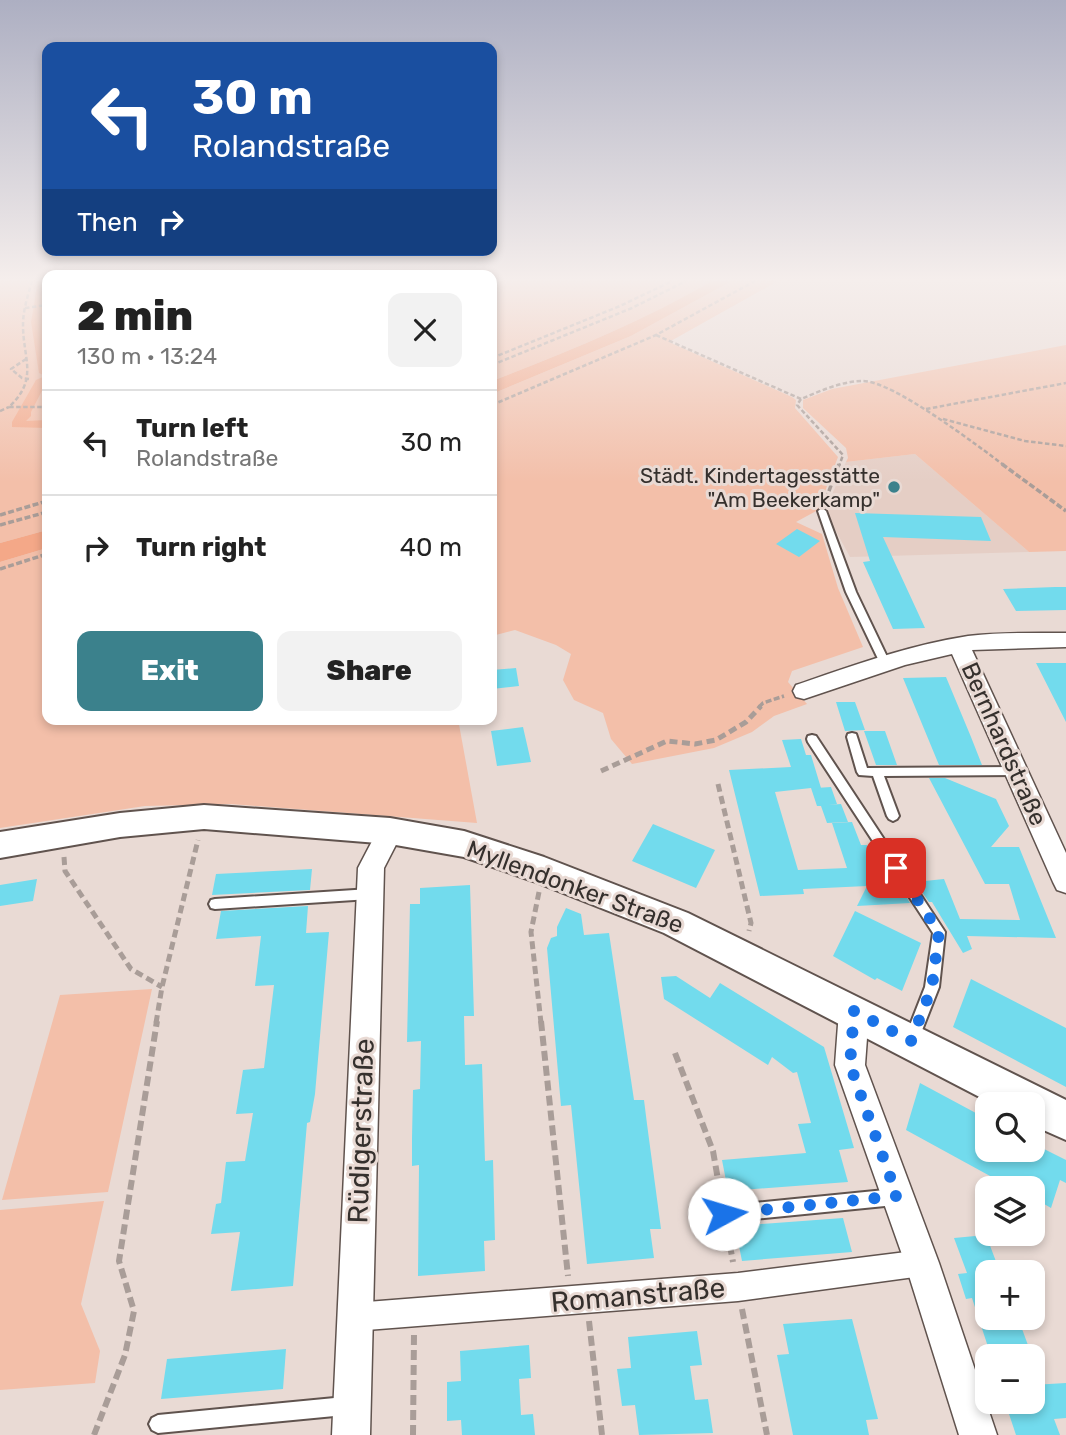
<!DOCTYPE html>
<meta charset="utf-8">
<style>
body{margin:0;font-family:Rubik,sans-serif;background:#f2f2f2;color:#222;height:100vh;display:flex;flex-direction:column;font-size:26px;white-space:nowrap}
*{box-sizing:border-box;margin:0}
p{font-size:23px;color:#767676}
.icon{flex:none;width:38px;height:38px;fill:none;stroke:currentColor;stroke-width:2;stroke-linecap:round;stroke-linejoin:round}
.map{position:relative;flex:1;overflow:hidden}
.sheet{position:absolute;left:42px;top:270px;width:455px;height:455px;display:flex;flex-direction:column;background:#fff;border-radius:14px;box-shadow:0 4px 10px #0003}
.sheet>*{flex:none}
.hud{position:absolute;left:42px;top:42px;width:455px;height:214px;border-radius:14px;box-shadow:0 4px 10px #0003;background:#1a4fa0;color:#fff;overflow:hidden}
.buttons{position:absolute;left:975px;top:1092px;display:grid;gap:14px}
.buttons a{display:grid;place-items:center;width:70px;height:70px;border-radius:14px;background:#fff;box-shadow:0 4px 10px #0003;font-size:35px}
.pin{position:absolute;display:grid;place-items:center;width:60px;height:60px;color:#fff;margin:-30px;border-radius:14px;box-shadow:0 4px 10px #0006}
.me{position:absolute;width:77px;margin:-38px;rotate:84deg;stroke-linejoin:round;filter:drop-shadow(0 0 5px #0008)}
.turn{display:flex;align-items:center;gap:24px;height:147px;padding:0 35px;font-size:32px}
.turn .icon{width:91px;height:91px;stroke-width:2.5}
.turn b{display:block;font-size:49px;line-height:60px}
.then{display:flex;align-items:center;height:66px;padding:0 35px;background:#0003;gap:14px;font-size:26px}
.round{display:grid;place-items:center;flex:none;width:74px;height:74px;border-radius:14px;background:#f2f2f2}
.summary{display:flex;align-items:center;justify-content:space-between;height:119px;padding:0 35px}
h1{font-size:42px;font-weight:800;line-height:52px}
.cta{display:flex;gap:14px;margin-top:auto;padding:14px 35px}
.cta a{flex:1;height:80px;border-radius:14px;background:#3b818c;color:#fff;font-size:28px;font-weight:800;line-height:80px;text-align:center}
.cta a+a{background:#f2f2f2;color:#222}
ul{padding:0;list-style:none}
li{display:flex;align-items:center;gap:21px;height:105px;padding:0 35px;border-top:2px solid #e0e0e0}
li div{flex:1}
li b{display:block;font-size:26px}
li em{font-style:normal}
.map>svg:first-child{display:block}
.built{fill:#e5cec5}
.green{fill:#f3bfa9}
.water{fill:#f4a888}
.building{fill:#72dbed}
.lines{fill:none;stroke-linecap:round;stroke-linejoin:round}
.service-casing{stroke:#60534e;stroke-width:4}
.pedestrian-casing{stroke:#60534e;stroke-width:3}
.minor-casing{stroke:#60534e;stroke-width:3}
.tertiary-casing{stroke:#60534e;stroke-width:4}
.path-far3{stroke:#a99d98;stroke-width:2.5;stroke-dasharray:4.5 2.5;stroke-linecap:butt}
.path-far2{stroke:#a99d98;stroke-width:3.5;stroke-dasharray:6 2.5;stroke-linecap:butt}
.path-far1{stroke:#a99d98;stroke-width:5;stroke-dasharray:8 4.5;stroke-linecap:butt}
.path{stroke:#a99d98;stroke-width:6;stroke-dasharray:10 5;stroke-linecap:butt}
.service{fill:#fff;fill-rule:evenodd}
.pedestrian{fill:#fff;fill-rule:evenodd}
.minor{fill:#fff;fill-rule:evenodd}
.tertiary{fill:#fff;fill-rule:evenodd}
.route{stroke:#1a73e8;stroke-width:12;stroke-dasharray:0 21.6}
.poi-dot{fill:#3b818c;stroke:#e9dad4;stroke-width:2.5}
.labels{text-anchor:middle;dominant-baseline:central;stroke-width:6;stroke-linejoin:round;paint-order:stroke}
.far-poi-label{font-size:21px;fill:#35302d;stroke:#e9dad4;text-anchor:end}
.street-label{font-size:24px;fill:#35302d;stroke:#e9dad4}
.near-street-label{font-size:28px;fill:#35302d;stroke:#e9dad4}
</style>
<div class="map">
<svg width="1066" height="1435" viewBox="0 0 1066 1435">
<rect width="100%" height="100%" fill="#e9dad4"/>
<!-- built -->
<path class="built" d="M915 454 1029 552 850 557 825 511 846 462Z"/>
<!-- green -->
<path class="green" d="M0 281H47V530L0 543Z
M492 281H712C641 322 567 352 492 381Z
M732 281H778L669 342 792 397 796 400 795 408 838 457 818 510 796 522 822 534 838 588 863 647 792 671 788 682 807 704 774 716 752 732 714 748 632 764 611 739 603 713 574 700 563 680 571 654 556 645 515 630 492 636V394L631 336Z
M1066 345V551L1029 552 915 454 846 462 848 458 846 448 803 408V400L832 389Z
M47 548V719H458L477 823 231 804 145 806 0 828V562Z
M152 989 108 1192 2 1200 60 995Z
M104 1201 81 1304 100 1351 95 1383 0 1390V1210Z"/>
<!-- water -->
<path class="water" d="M38 281H47V381L31 412V416L26 421 47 420V428L12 427V422L36 380 45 376 39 373 31 322Z
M712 281H732L631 336 492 394V381C567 352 641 322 712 281Z
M47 530V548L0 562V543Z"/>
<!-- building -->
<path class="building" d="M855 513 981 517 991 541 883 537 925 628 893 629 863 562 870 561Z
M797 529 820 541 799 557 776 544Z
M1055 587H1066V610L1016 611 1003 589Z
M1036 663H1066V722Z
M516 668 519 686 492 689V670Z
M946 677 971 737 982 765H939L903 678Z
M836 702H855L865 730 845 731Z
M523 727 531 762 497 766 491 731Z
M864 731H885L897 765H876Z
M801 739 806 755H811L821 788H816L831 787 837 804 828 805 841 804 848 822 827 823 821 806H817L811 788 775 792 798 870 847 868 832 823 852 822 861 845H867L884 884H898L910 903 857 906 867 886 803 889 804 894 760 896 729 770 791 767 782 740Z
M929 778H945L996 799 1009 826 991 847H1019L1056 938 967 936 972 949 963 953 932 902H929L915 882 944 879 960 919 1020 920 1009 884H985Z
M653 824 715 850 696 888 632 861Z
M312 869 310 890 212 895 216 874Z
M37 879 33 901 0 906V885Z
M470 885 474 1016H464L465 1065 482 1064 485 1161 493 1160 495 1240 484 1241 485 1271 418 1276 419 1165 412 1166V1138L413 1090 420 1089 421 1041 407 1042 410 904H420V888Z
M308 906 306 933 329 932 315 1094 310 1122 307 1123 293 1286 231 1291 240 1232 211 1234 216 1204 221 1203 226 1162 245 1161 253 1113 236 1114 243 1070 264 1068 274 985 255 986 261 936 216 939 221 911Z
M566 908 581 914 584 935 609 933 634 1100H644L647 1124 661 1229H650L654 1258 587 1264 571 1105 561 1106 547 948 551 938 557 936V927Z
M855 911 921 943 902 991 877 978 875 980 833 956Z
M676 976 710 998 720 983 824 1047 854 1148 839 1150 848 1182 728 1191 722 1160 806 1153 798 1124 811 1123 797 1072 793 1073 772 1057 768 1065 664 999 661 977Z
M971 979 1066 1028V1087L953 1027Z
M920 1083 987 1119V1150H1032V1143L1066 1160V1183L1060 1180 1051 1208 1032 1197V1188H999L1001 1182 906 1130Z
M843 1218 852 1252 742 1261 735 1226Z
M986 1235 1000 1272H987V1318H1018L1032 1356H991L972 1298 966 1299 958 1274 967 1273 954 1238Z
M852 1319 878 1419 866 1420 869 1435H793L777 1355 789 1354 783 1324Z
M697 1331 702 1365 690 1366 695 1400 708 1399 713 1433 639 1435 635 1405 622 1406 617 1369 631 1368 628 1337Z
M529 1345 531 1378 519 1379 521 1415 533 1414 535 1435H462L461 1420 447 1421V1382L461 1381 460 1351Z
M286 1349 283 1389 161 1399 167 1359Z
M1066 1383V1418L1054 1419 1060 1435H1016L1005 1402H1032V1385Z"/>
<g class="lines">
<!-- service casing -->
<g class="service-casing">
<path id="service" d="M822 508 826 511 856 592 890 663 889 665 885 666 880 663 846 592 818 511Z
M852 733 856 734 857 737 867 768 1016 767 1020 768 1022 771 1020 774 1016 775 884 776 899 816 897 819 893 821 889 819 887 816 873 776 859 775 857 772 847 737 848 734Z
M812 735 816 736 945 932 939 987 917 1043 912 1045 907 1043 905 1038 925 987 933 933 808 742 807 739 808 736Z
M370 889 374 890 376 894 374 898 370 899 215 909 211 908 209 904 211 900 215 899Z
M895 1189 900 1192 903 1197 900 1202 895 1205 724 1222 719 1219 716 1214 719 1209 724 1206Z
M345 1397 351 1400 354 1406 351 1412 345 1415 158 1433 152 1430 149 1424 152 1418 158 1415Z"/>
</g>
<!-- pedestrian casing -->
<g class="pedestrian-casing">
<path id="pedestrian" d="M922 1250 931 1254 935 1263 931 1272 922 1276 738 1301 354 1331 344 1327 340 1317 344 1307 354 1303 738 1273Z"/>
</g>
<!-- minor casing -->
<g class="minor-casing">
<path id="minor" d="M1066 633V647L972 650 1066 853V893L1057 890 1053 882 952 654 905 665 804 699 796 697 793 691 796 685C852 666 909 645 968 636 1001 632 1033 633 1066 633Z
M390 821 399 824 403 831 384 868 370 1435H332L358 868 381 824Z
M854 997 864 1001 869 1011 865 1065 939 1263 997 1435H959L905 1263 835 1065 839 1011 844 1001Z"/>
</g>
<!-- tertiary casing -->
<g class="tertiary-casing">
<path id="tertiary" d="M204 805 390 818 464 831 544 857 688 913 1066 1100V1140L1032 1125V1104H993L664 933 533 881 464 857 390 844 204 829 120 837 0 858V832L120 813Z"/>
</g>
<!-- path-far3 -->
<path class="path-far3" d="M32 281C28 295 23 310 23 325 23 359 39 379 9 407H47
M25 308 47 305
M656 335 801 399C820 391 842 381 863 381 893 381 978 446 1005 466
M492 358 620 306 672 281
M26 359 11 369 22 378 29 379
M492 365 632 308 686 281
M801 399 797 405 843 455 839 466
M492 405 656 335 755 281
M926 409 1066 383
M0 411 9 407
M943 419 1025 441 1066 446"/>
<!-- path-far2 -->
<path class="path-far2" d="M1002 464 1066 511
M826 499 839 464
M0 515 47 501
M0 525 47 512
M0 569 47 554
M759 707 763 703 784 696"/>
<!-- path-far1 -->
<path class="path-far1" d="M601 771 667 741 695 744 716 740 746 722 761 706
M718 784 751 923 749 931
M64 857 65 871 131 969 162 987
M539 892 531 932 541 1023
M156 1023 162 987 198 840"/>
<!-- path -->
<path class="path" d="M541 1021 568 1276
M675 1053 713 1151 721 1197
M727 1230 733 1262
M742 1309 767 1435
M589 1321 602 1435
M94 1435 125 1355 134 1311 119 1261 157 1021
M413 1435 414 1334"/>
<!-- service -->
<use href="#service" class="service"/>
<!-- pedestrian -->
<use href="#pedestrian" class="pedestrian"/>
<!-- minor -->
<use href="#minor" class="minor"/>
<!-- tertiary -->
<use href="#tertiary" class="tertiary"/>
</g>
<!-- sky -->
<linearGradient id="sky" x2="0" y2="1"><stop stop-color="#adafc2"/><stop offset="0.58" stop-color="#f5eeec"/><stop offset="1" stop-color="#f5eeec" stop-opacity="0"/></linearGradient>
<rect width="1066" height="482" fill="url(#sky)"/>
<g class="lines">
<!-- route -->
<path class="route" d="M724 1214 897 1196 850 1065 854 1011 911 1041 932 987 939 932 896 868"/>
</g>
<!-- markers -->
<circle class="poi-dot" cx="894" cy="487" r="7"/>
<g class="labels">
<!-- far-poi labels -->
<g class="far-poi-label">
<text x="880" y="475">Städt. Kindertagesstätte<tspan x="880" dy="24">"Am Beekerkamp"</tspan></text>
</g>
<!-- street labels -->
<g class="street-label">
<text transform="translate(1004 744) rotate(66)">Bernhardstraße</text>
<text transform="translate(575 887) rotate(20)">Myllendonker Straße</text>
</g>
<!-- near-street labels -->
<g class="near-street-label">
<text transform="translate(361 1131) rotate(-88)">Rüdigerstraße</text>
<text transform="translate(638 1295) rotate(-5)">Romanstraße</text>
</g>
</g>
</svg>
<div class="buttons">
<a><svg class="icon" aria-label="search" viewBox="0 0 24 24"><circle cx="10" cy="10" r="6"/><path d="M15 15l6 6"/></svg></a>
<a><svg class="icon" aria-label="layers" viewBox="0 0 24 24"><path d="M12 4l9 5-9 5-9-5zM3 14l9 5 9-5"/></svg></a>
<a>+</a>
<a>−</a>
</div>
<div class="pin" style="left:896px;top:868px;background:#d93025"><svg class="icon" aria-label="arrive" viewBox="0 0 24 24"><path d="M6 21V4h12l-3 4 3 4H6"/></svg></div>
<svg class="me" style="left:724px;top:1214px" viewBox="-20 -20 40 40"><circle r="19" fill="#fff"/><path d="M0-13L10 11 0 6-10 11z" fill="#1a73e8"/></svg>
<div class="hud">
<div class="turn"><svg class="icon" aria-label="left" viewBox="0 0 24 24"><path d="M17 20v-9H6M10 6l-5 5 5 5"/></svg><div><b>30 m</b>Rolandstraße</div></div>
<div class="then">Then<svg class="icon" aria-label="right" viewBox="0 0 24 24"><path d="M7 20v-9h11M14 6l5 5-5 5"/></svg></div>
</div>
<section class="sheet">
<div class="summary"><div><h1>2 min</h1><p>130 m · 13:24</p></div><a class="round"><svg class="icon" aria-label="close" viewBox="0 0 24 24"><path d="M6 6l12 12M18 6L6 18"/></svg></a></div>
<ul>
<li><svg class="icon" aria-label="left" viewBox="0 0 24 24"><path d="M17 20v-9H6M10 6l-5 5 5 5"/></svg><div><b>Turn left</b><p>Rolandstraße</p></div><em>30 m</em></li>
<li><svg class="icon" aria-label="right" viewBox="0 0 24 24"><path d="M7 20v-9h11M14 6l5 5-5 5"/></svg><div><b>Turn right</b></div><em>40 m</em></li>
</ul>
<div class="cta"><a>Exit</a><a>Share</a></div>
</section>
</div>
